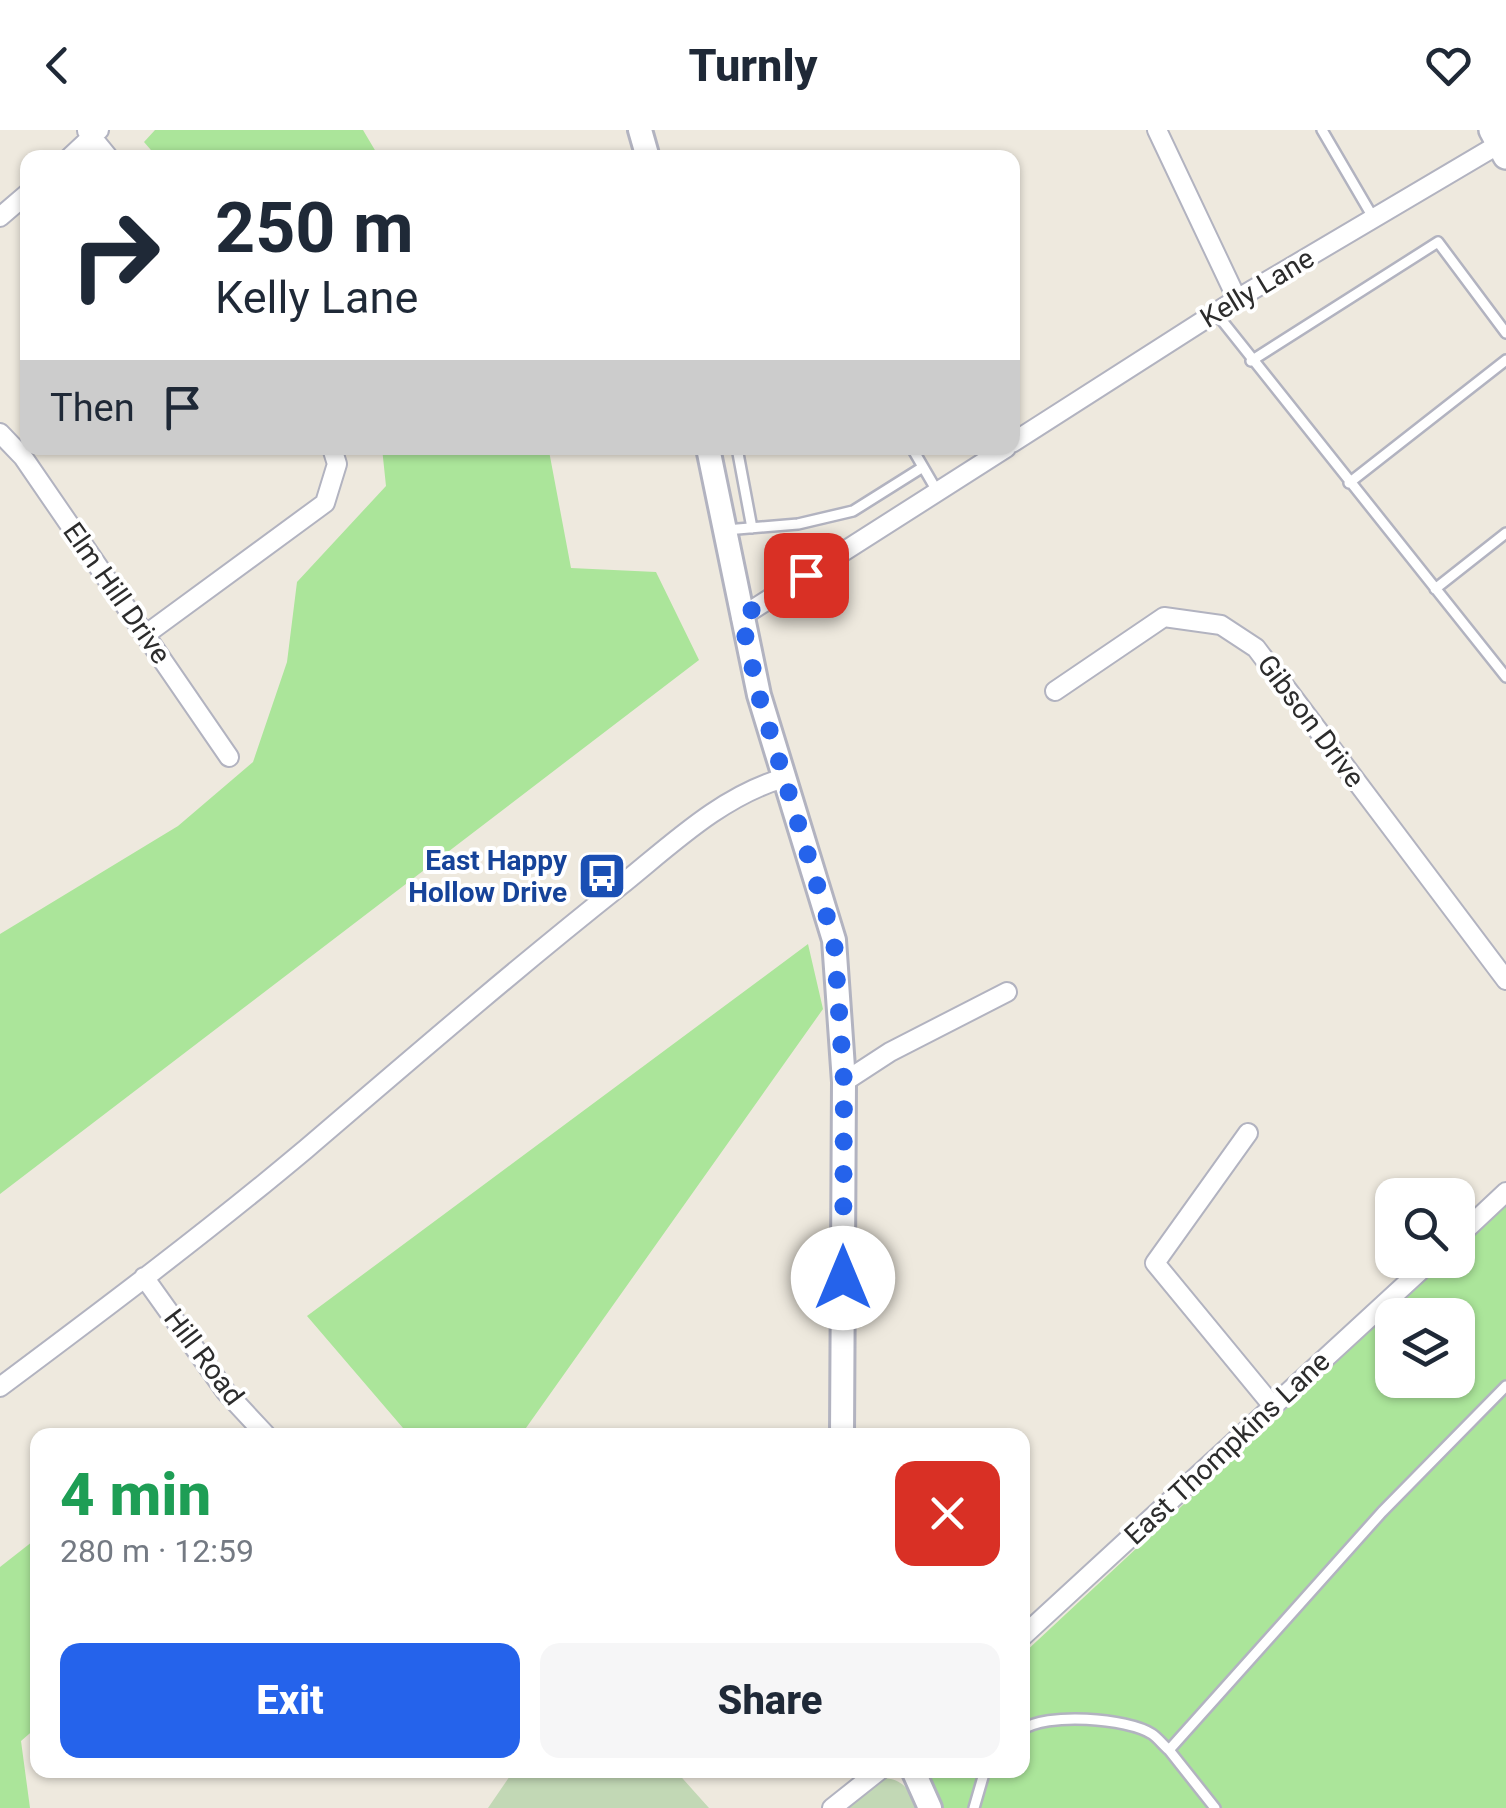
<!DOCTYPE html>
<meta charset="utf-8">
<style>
body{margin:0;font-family:Roboto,sans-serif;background:#f6f6f7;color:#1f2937;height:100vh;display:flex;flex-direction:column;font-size:38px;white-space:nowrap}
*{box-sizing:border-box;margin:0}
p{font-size:32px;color:#747a83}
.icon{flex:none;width:55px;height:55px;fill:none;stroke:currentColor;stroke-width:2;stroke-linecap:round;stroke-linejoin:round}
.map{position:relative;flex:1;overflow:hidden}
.side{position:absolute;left:30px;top:1298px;width:1000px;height:350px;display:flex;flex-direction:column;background:#fff;border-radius:20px;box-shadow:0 2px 8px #0004}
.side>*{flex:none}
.hud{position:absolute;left:20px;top:20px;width:1000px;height:305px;border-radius:20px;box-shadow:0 2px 8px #0004;background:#fff;color:#1f2937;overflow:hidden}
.tools{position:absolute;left:1375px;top:1048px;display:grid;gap:20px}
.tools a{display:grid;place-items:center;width:100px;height:100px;border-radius:20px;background:#fff;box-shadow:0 2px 8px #0004;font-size:50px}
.pin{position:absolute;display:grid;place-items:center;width:85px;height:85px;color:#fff;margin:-42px;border-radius:20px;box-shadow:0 5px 15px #0006}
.me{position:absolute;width:110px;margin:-55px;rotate:0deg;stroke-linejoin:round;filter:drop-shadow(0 0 8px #0008)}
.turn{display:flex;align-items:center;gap:35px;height:210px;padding:0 30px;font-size:45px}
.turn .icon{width:130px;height:130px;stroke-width:2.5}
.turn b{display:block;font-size:70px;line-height:85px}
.then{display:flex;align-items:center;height:95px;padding:0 30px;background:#0003;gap:20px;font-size:38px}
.round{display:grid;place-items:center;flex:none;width:105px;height:105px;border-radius:20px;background:#f6f6f7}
.headline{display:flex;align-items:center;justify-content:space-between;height:170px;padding:0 30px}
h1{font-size:60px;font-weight:800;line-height:75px;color:#1e9e55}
.action{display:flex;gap:20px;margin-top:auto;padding:20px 30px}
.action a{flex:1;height:115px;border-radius:20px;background:#2563eb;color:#fff;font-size:40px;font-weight:800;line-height:115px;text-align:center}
.action a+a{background:#f6f6f7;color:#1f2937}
header{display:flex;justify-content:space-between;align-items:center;height:130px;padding:0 30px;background:#fff;font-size:45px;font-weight:800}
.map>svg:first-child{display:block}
.green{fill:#abe59a;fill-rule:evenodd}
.cemetery{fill:#c2d8b5}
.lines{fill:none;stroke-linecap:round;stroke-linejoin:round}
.service-casing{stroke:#b2b3c0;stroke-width:14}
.minor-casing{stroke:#b2b3c0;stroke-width:22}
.tertiary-casing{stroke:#b2b3c0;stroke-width:28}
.secondary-casing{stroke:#b2b3c0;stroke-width:30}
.service{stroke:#fff;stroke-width:9}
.minor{stroke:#fff;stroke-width:18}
.tertiary{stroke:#fff;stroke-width:22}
.secondary{stroke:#fff;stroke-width:25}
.route{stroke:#2563eb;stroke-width:18;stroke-dasharray:0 32.4}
.labels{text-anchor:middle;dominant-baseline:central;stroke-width:8;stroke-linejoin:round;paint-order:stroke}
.street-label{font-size:28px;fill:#2c2c2c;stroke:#fff}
.transit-label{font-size:28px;font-weight:bold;fill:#164399;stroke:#fff;text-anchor:end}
</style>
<header><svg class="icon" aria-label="back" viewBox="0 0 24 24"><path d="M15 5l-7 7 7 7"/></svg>Turnly<svg class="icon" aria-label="heart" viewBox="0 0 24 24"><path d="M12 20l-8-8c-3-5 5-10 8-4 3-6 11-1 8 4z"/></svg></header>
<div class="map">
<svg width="1506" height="1678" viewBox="0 0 1506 1678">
<rect width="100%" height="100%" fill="#eee9de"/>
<!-- green -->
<path class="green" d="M155 0H363L379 27H157L144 12Z
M382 318H554L549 321 571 438 656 442 699 530 0 1064V804L178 696 253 632 287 532 297 452 386 356Z
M808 814 823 879 521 1305H409L307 1186Z
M1506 1074V1678H943L926 1640H1022L1023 1524 1446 1130H1458V1119ZM1392 1185H1458V1250H1392Z
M37 1408V1597L21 1611 30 1678H0V1437Z"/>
<!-- cemetery -->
<path class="cemetery" d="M514 1640H675L709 1678H488Z
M883 1648C903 1649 910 1660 918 1678H846Z"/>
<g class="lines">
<!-- service casing -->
<g class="service-casing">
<path id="service" d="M1322 0 1374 89
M1216 183 1506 547
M1251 231 1438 112 1506 203
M737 318 752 398
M912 318 937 361
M1349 353 1506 230
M726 400 798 394 853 381 923 337
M1435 459 1506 403
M1022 1600C1045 1582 1128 1588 1152 1604 1158 1608 1163 1615 1169 1620
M974 1678 985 1640
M1215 1678 1169 1620 1382 1382 1506 1256"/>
</g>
<!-- minor casing -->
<g class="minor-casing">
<path id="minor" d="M1157 0 1237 169
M87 1 109 28
M69 28 99 0
M0 87 28 63
M0 303 23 327 229 627
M1012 313 1237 169 1506 10
M741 487 1006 318
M145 505 325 373 337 334 332 318
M1055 561 1164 487 1221 495 1256 518 1506 850
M844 952 890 922 1007 862
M1248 1003 1155 1133 1272 1275
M1458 1107 1506 1062
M144 1147 226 1262 266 1305
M0 1257C103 1180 207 1102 306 1019 410 930 513 841 620 756 671 715 721 666 784 648
M1022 1507 1432 1130
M832 1678 880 1640"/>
</g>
<!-- tertiary casing -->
<g class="tertiary-casing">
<path id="tertiary" d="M640 0 648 28
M708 318 759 565 834 810 844 952 842 1305
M913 1640 930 1678"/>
</g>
<!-- secondary casing -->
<g class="secondary-casing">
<path id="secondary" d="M1492 0 1506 26"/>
</g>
<!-- service -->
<use href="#service" class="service"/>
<!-- minor -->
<use href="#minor" class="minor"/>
<!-- tertiary -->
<use href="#tertiary" class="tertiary"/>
<!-- secondary -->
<use href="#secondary" class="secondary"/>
</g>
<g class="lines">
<!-- route -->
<path class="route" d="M806 445 741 487 759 566 834 810 844 952 843 1148"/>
</g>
<!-- icons -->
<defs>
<g id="bus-square" transform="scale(2.5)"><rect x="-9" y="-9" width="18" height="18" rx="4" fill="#1a4fb4" stroke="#fff"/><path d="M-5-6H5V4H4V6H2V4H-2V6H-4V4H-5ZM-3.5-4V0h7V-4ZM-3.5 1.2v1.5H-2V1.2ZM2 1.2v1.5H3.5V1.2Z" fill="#fff"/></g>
</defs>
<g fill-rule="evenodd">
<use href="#bus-square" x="602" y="746"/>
</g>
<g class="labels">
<!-- street labels -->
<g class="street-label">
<text transform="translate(1257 158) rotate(-31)">Kelly Lane</text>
<text transform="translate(117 463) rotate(55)">Elm Hill Drive</text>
<text transform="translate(1311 591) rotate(53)">Gibson Drive</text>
<text transform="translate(204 1227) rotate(53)">Hill Road</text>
<text transform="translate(1227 1318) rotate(-43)">East Thompkins Lane</text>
</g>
<!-- transit labels -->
<g class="transit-label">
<text x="567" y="730">East Happy<tspan x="567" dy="32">Hollow Drive</tspan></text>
</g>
</g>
</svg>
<div class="tools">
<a><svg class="icon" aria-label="search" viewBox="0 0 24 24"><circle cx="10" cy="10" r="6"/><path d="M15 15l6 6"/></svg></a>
<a><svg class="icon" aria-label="layers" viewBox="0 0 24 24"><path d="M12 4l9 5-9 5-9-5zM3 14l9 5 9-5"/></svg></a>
</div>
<div class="pin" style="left:806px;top:445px;background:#d93025"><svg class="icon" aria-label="arrive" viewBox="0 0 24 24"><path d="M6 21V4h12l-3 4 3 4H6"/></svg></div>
<svg class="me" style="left:843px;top:1148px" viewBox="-20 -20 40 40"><circle r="19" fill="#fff"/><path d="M0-13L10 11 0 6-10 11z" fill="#2563eb"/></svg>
<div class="hud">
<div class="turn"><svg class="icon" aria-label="right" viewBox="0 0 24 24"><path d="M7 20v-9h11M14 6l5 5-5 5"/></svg><div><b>250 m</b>Kelly Lane</div></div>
<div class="then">Then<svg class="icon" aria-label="arrive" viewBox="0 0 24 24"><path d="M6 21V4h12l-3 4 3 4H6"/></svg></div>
</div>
<section class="side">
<div class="headline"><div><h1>4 min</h1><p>280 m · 12:59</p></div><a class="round" style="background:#d93025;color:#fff"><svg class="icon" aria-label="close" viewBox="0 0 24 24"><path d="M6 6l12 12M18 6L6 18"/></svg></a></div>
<div class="action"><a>Exit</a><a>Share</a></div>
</section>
</div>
